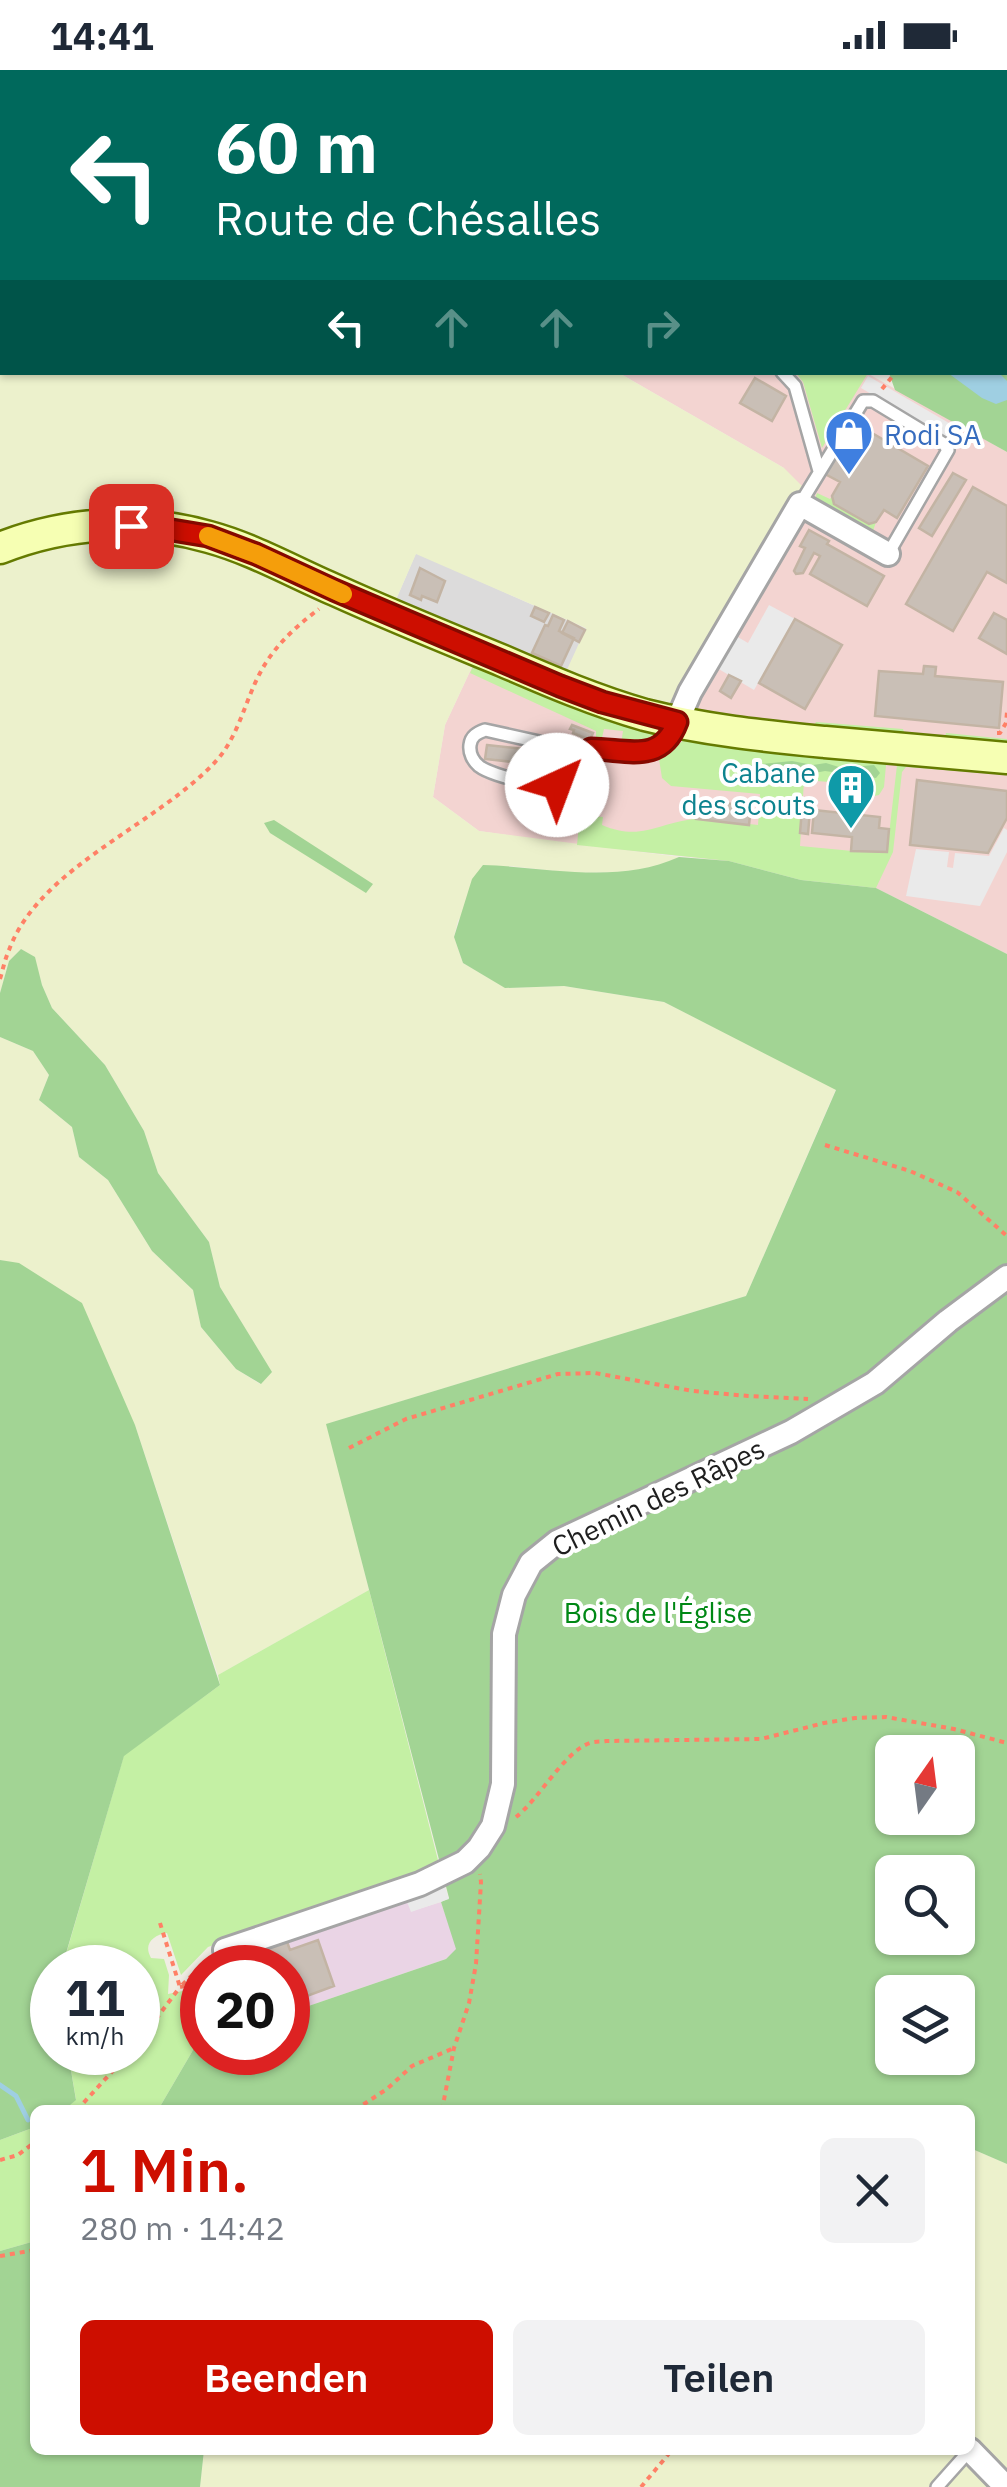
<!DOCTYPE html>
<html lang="de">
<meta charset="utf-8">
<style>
body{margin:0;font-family:"IBM Plex Sans",sans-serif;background:#f2f2f3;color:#1f2937;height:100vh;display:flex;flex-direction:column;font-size:38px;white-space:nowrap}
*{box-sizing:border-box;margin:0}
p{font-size:32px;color:#747a83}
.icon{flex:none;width:55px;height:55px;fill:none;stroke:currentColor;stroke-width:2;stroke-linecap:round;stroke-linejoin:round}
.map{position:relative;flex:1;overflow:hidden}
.details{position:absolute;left:30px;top:2035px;width:945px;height:350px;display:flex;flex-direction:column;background:#fff;border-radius:15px;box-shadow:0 2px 8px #0004}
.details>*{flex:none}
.banner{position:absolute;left:0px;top:0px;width:1008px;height:305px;box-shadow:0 2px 8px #0004;background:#00695c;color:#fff;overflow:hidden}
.needle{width:65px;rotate:14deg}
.controls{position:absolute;left:875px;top:1665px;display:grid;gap:20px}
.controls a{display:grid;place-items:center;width:100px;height:100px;border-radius:15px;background:#fff;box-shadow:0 2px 8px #0004;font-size:50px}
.speed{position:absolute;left:30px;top:1875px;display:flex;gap:20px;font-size:50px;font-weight:700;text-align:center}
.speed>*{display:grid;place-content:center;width:130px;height:130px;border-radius:50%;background:#fff;box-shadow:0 2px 8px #0004;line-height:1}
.speed small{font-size:25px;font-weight:400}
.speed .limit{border:15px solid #d22;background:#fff;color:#111}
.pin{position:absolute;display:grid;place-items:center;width:85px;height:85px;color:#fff;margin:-42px;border-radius:20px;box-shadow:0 5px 15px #0006}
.me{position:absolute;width:110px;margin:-55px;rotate:43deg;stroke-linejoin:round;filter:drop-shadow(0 0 8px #0008)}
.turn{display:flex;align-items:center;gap:35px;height:210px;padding:0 50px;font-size:45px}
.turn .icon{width:130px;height:130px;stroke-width:2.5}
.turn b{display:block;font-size:70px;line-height:85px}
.lanes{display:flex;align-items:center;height:95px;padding:0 50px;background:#0003;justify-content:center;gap:50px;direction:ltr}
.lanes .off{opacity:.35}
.round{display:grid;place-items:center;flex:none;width:105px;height:105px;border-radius:15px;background:#f2f2f3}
.overview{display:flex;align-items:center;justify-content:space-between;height:170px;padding:0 50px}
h1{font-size:60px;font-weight:600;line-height:75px;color:#cd0e00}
.action{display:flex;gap:20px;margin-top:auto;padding:20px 50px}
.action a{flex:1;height:115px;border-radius:15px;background:#cd0e00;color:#fff;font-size:40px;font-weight:600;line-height:115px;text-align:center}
.action a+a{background:#f2f2f3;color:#1f2937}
.status{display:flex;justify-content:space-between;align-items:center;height:70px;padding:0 50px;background:#fff;direction:ltr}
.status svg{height:28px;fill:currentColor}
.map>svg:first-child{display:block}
.residential{fill:#dcdbdb}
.commercial{fill:#f3d4d1}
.industrial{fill:#ead4e5}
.farmland{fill:#ecf1cc}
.grass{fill:#c4f0a4}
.forest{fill:#a2d494;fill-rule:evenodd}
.parking{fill:#eaeaea}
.water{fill:#9fcfe2}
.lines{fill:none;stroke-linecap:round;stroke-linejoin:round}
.stream{stroke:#9fcfe2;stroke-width:5}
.building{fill:#c9bfb6;stroke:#c3b4a4;stroke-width:2.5}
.lane-casing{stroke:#a5a5a5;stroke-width:16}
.street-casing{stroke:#a5a5a5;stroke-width:28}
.secondary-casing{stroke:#657b00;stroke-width:35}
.path{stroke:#ff8066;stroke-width:4;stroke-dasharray:5 5;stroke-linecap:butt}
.lane{stroke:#fff;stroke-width:11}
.street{stroke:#fff;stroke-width:22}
.secondary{stroke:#f6ffb3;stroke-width:30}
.route-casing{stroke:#850900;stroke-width:25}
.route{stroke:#cd0e00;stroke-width:18}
.slow{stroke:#f59e0b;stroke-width:18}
.labels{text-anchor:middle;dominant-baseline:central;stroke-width:8;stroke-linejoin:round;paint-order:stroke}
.shop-label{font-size:28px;fill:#366cbe;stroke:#fff;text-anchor:start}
.culture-label{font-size:28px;fill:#0d838f;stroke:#fff;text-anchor:end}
.street-label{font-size:28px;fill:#1e1e1e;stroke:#fff}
.park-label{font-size:28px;fill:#008815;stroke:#fff}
</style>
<div class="status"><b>14:41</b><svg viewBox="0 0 49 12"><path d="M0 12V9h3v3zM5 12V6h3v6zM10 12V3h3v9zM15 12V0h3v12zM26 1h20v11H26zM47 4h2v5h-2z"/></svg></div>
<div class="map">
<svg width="1007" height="2417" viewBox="0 0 1007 2417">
<rect width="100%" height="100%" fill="#f0ede3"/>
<!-- residential -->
<path class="residential" d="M903 0H1007V64L1005 63V2H907Z
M416 483 587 559 560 615 390 544Z"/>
<!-- commercial -->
<path class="commercial" d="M619 303H867L1007 382V884L876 818 729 791 577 775 479 761 433 727 445 655 479 582 560 615 784 398Z"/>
<!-- industrial -->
<path class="industrial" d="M402 1831 408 1833 412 1841 441 1832 457 1879 446 1889 288 1943V1898H214Z
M202 1905V1973L196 1975 192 1919Z"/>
<!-- farmland -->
<path class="farmland" d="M0 0H449L456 2H2V302L619 303 784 398 802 416 670 635 645 645 560 615 586 558 416 484 390 543 479 582 445 655 433 727 479 761 679 787 658 797 621 802 573 803 510 796 458 850 454 867 463 893 506 918 564 916 664 932 836 1019 746 1226 327 1354 369 1520 218 1605 135 1355 19 1194 0 1190V967L33 981 49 1005 39 1030 72 1057 79 1087 108 1110 152 1181 193 1220 201 1257 236 1299 260 1314 271 1301 220 1217 209 1172 158 1103 144 1061 105 995 52 938 42 915 34 887 21 879 9 891 0 923Z
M970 2078 1007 2094V2417H200L204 2380H970Z"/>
<!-- grass -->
<path class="grass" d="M796 303H868L822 378 803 312Z
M817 423 830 429 832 426 834 434 869 454 876 452 872 464 814 432Z
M476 590 654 659V670L645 675 621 674 623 661 604 659 601 672 596 671V661L470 603Z
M816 652 903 659 904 662 945 666 946 663 1007 669V677L812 659Z
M688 667 878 686 886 695 884 717 879 725 870 727 855 726V714L804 710 800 776 863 782 864 780 887 782 897 695 900 691 1007 697V705L906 697 902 702 893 782 876 818 801 810 729 791 577 775 580 745 603 747 602 755C642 772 659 752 695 749 715 747 738 753 758 755L760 724 671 716 662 708 659 689Z
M369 1520 440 1798 208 1877 181 1905 167 1863C153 1865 143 1874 151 1888L164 1889 169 1905 168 1924 192 1919 196 1975 158 2040H64L76 2029 68 1983 138 1982V1898H62L124 1685 220 1615 218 1605Z
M35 2057V2171L0 2181V2070Z"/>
<!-- forest -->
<path class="forest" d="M449 0H706L710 2H456Z
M1005 185 1007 187V382L895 320 889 303 1005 302Z
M792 691 813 695 826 693 842 698 874 695 880 703 876 708 825 701 809 704H746L742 698 752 695Z
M274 750 373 814 366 823 270 763 264 753Z
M679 787 729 791 801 810 876 818 1007 884V2094L970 2078V2040H158L196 1975 202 1973V1982H288V1943L446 1889 456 1879 441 1832 449 1828 326 1354 746 1226 836 1020 664 932 564 916 505 918 463 893 454 867 472 809 483 795C549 797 617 815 679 787ZM892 1682H958V1748H892ZM892 1802H958V1868H892ZM892 1922H958V1988H892Z
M21 879 35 887 42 915 52 938 105 995 144 1061 158 1103 209 1172 220 1217 272 1302 261 1314 236 1299 201 1257 193 1220 152 1181 108 1110 79 1087 72 1057 39 1030 49 1005 33 981 0 967V923L9 891Z
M0 1190 19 1193 82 1233 135 1355 220 1615 124 1686 62 1897 52 1898V1982L68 1983 76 2030 64 2040H35V2057L0 2070Z
M35 2171V2380H204L200 2417H0V2181Z"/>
<!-- parking -->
<path class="parking" d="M868 306 961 360 955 373 861 318Z
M769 535 795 549 754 620 717 598 736 566 748 573Z
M1004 758 1007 760V782L980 836 906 826 916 779 949 782 947 797 953 798 955 783 989 786Z
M443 1811 449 1829 411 1842 404 1824Z"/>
<!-- water -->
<path class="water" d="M948 303H999L1007 311V330L996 334 982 328Z"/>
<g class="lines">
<!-- stream -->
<path class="stream" d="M0 2015 16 2026 28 2050"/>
</g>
<!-- building -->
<path class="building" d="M755 308 786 326 772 351 740 333Z
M855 353 928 396 897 448 884 440 876 452 869 454 834 434 832 426 840 412 825 404Z
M953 403 966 410 932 466 919 458Z
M973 417 1007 436V513L987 502 953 561 906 534Z
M809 460 829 471 827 474 884 506 867 536 810 504 820 486 814 483 803 503 796 504 794 501 805 478 800 476Z
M420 498 445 511 437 532 422 526 421 530 410 525Z
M535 537 549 543 544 552 531 546Z
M994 543 1007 550V584L979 568Z
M553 545 564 550 559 561 574 568 561 596 532 583 545 555 548 556Z
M795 549 842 575 805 639 759 613Z
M568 551 585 560 579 572 562 563Z
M924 596 936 597 935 606 1003 612 999 658 875 646 879 601 923 604Z
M729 605 741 611 731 628 720 621Z
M572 655 593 663 590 670 573 663 574 660 570 659Z
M487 675 525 679 523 693 485 689Z
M917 710 1007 721V748L988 783 910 775Z
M698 730 751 736 749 755 696 749Z
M802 739 810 740 808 764 800 763Z
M814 740 880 747 879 758 889 759 887 782 851 781 852 767 812 763Z
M286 1869 290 1880 318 1870 334 1916 288 1933V1898H247L242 1885Z"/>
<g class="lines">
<!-- lane casing -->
<g class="lane-casing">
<path id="lane" d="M782 302 795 316 819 401
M800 434 863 331H873L944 374 948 380 888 484
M485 660 553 675 591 679C581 689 578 704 569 710 554 721 493 707 479 696 473 691 469 683 470 675 471 666 477 663 485 660Z
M591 679C628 679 654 694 676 656
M937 2417 970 2380"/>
</g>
<!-- street casing -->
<g class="street-casing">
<path id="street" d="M677 652 690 622 800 434 888 484
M225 1880 420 1814 465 1792 479 1778 493 1756 503 1714 504 1564 514 1525 531 1493 557 1472 791 1362 875 1313 948 1251 1007 1207
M970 2380 1006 2417"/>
</g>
<!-- secondary casing -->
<g class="secondary-casing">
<path id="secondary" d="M0 478C66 452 140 447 209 467 253 479 293 502 335 520 390 545 447 568 503 591 549 611 596 631 645 645 704 660 765 666 825 672 886 677 946 683 1007 688"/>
</g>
<!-- path -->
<path class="path" d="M640 0 644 2
M799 0 803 2
M954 0 958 2
M971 0 975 2
M906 2 907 0
M1005 21 1007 22
M1005 32 1007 33
M1005 126 1007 128
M1005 221 1007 222
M882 319 896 302
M997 663H1000L1006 653 1007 642
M0 909C3 899 5 889 9 880 40 796 158 755 217 690 238 666 244 635 258 607 272 578 294 558 319 539
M825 1075 910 1101 957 1122 1007 1166
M349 1378 406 1349 558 1304 595 1303 693 1321 748 1326 808 1329
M516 1747C539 1729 565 1681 590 1673 595 1671 601 1672 606 1671L761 1669 824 1653 855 1648 886 1647 954 1659 1007 1673
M160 1853 180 1917 208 1890
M138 1973 180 1917 189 1915 190 1905
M77 2040 130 1982
M355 2040 387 2019 412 1996 454 1978
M442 2040 454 1978 469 1933 476 1894 481 1812 480 1804
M0 2090 18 2085 35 2072
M0 2186 35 2180
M641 2417 672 2380"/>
<!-- lane -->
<use href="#lane" class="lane"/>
<!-- street -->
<use href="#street" class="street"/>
<!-- secondary -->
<use href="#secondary" class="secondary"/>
</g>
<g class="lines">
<!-- route casing -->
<g class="route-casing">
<path id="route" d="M131 456 160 458 208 466 256 484 334 520 560 616 602 632 677 652C661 695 626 679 591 679 578 692 576 710 557 715"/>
</g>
<!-- route -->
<use href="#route" class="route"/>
<!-- slow -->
<path class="slow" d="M208 466 256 484 343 524"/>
</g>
<!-- icons -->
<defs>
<g id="shop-pin" transform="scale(2.5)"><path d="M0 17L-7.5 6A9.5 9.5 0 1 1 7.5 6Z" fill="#3f7fe0" stroke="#fff"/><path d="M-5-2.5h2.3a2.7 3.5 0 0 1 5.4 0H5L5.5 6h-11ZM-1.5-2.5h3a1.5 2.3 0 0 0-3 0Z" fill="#fff"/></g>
<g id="building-pin" transform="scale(2.5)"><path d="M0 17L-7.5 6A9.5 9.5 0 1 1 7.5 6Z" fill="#0f9aa8" stroke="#fff"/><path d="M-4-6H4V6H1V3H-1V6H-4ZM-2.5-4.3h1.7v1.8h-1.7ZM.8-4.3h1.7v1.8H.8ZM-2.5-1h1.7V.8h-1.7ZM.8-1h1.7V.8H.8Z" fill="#fff"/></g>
</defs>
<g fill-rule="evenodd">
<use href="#shop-pin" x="849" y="364"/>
<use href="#building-pin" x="851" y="718"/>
</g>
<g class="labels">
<!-- shop labels -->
<g class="shop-label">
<text x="884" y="364">Rodi SA</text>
</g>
<!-- culture labels -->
<g class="culture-label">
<text x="816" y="702">Cabane<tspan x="816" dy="32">des scouts</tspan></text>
</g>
<!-- street labels -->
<g class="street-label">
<text transform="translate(658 1427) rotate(-26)">Chemin des Râpes</text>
</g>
<!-- park labels -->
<g class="park-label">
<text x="658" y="1542">Bois de l'Église</text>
</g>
</g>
</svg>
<div class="controls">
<a><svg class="needle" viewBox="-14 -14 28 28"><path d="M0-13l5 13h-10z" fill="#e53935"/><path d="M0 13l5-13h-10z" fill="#747a83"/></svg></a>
<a><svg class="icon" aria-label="search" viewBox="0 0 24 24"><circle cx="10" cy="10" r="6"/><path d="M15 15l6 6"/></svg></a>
<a><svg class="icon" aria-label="layers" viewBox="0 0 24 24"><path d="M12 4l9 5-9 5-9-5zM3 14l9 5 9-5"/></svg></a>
</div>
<div class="speed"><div>11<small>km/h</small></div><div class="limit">20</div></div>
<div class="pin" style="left:131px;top:456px;background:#d93025"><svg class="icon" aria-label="arrive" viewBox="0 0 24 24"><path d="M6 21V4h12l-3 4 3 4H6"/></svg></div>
<svg class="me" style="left:557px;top:715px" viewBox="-20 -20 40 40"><circle r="19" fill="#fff"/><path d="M0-13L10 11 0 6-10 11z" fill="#cd0e00"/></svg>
<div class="banner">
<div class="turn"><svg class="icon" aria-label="left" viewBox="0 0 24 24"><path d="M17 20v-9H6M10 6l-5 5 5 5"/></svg><div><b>60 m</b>Route de Chésalles</div></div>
<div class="lanes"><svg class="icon" aria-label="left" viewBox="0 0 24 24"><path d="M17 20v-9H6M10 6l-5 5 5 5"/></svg><svg class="icon off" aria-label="ahead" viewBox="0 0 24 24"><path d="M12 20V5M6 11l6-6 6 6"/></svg><svg class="icon off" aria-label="ahead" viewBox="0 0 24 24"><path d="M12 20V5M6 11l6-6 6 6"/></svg><svg class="icon off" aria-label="right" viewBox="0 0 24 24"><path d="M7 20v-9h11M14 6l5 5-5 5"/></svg></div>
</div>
<section class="details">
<div class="overview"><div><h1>1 Min.</h1><p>280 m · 14:42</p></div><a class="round"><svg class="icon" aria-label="close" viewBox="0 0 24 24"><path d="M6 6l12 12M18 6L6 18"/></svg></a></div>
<div class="action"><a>Beenden</a><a>Teilen</a></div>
</section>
</div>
